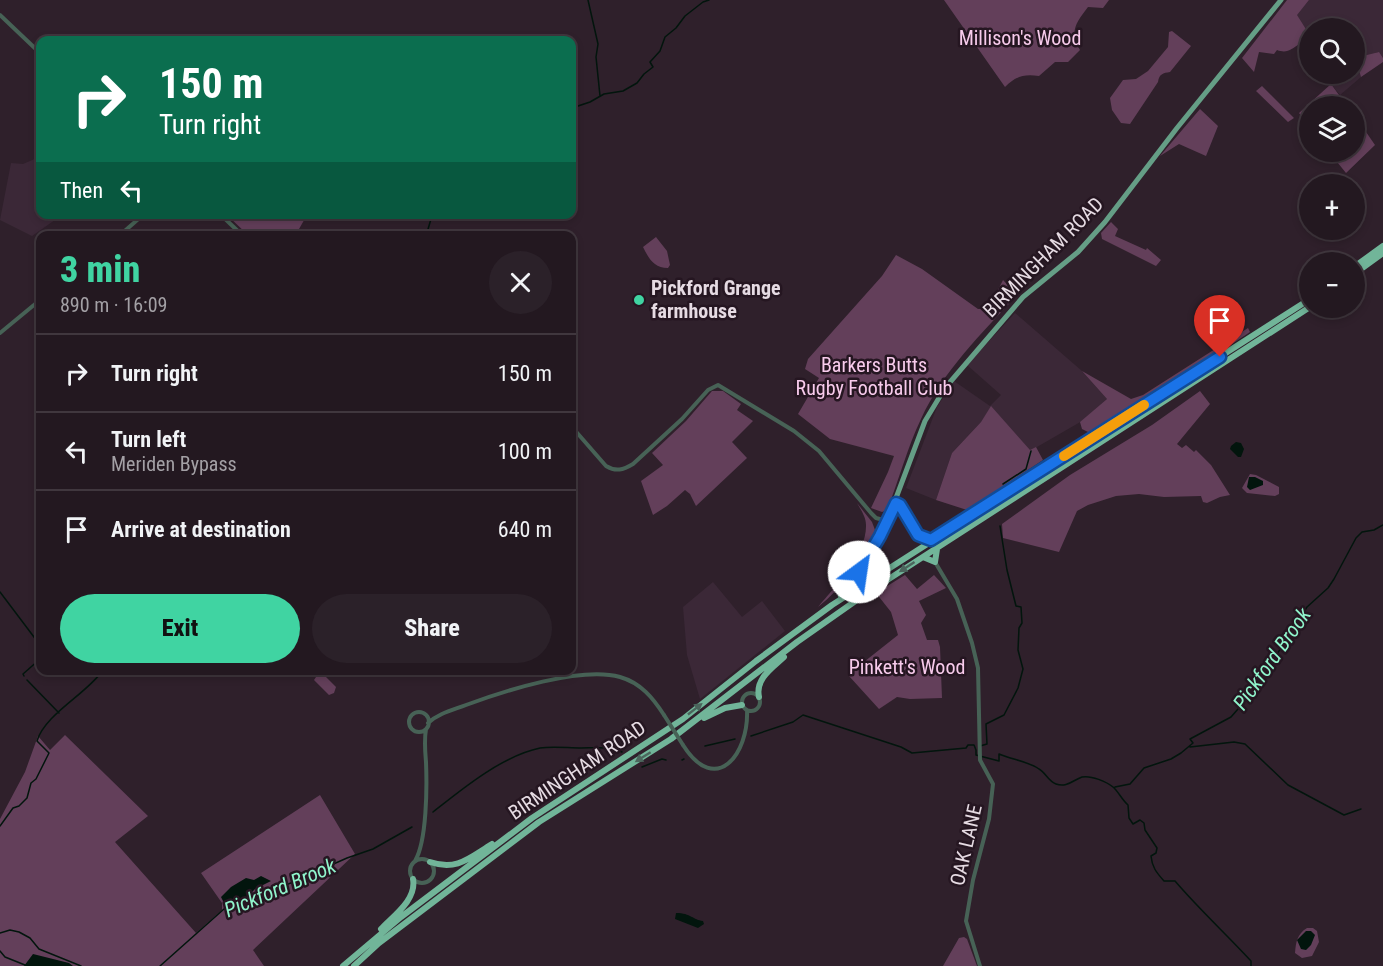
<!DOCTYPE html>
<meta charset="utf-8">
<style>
body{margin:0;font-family:"Roboto Condensed",sans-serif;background:#2b2129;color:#f1f3f6;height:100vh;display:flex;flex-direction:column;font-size:22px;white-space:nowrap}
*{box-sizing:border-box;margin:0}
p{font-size:20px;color:#a3a0a5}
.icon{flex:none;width:33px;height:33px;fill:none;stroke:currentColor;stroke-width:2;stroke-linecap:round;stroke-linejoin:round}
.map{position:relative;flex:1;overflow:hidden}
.side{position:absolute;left:36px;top:231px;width:540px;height:444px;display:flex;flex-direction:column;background:#231820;border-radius:12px;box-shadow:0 3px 9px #0003,0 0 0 2px #40373e}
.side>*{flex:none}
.top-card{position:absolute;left:36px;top:36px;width:540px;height:183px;border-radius:12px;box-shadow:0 3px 9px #0003,0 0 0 2px #40373e;background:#0b6e4f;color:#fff;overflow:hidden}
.tools{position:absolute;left:1299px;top:18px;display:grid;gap:12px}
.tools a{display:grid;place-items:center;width:66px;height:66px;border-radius:50%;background:#231820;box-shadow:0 3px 9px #0003,0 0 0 2px #40373e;font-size:30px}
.pin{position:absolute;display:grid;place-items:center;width:51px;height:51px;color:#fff;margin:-62px -26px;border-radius:50% 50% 50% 0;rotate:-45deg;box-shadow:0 0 6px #0007}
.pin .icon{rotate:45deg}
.me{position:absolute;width:66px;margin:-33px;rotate:31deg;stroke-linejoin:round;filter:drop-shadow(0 0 4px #0008)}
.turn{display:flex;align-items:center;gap:21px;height:126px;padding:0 24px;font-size:27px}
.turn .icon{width:78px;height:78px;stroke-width:2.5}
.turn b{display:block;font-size:42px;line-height:51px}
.then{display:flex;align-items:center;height:57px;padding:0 24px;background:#0003;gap:12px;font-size:22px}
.round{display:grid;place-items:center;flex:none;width:63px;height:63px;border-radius:32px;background:#2b2129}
.head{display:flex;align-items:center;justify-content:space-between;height:102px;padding:0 24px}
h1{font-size:36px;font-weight:800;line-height:45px;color:#40d4a2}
.cta{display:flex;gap:12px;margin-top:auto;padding:12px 24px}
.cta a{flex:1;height:69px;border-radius:36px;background:#40d4a2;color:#111;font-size:24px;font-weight:800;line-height:69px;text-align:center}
.cta a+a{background:#2b2129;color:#f1f3f6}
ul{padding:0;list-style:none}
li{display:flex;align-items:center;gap:18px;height:78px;padding:0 24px;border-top:2px solid #40373e}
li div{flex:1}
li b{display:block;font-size:22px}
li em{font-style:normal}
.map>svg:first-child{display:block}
.built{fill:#3b2837}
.green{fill:#633f5a}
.water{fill:#02150d}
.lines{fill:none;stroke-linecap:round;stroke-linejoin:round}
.stream{stroke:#02150d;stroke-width:1.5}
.minor{stroke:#476256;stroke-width:4}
.major{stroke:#659e86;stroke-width:5}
.highway{stroke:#71b599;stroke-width:6}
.minor-bridge{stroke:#476256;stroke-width:4}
.oneway{fill:#4b665d}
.route-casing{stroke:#114b97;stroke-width:15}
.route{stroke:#1a73e8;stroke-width:10}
.slow{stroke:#f59e0b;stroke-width:10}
.poi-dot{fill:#40d4a2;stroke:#251621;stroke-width:2}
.labels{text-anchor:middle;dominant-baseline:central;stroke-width:5;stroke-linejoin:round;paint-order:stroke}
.park-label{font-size:20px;fill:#f8cbec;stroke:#251621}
.street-label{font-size:20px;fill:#e6dbe3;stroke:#251621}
.poi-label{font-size:20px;font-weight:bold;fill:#e6dbe3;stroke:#251621;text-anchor:start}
.water-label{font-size:21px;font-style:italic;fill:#90f5cc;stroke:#251621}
</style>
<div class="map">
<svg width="1383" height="966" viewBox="0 0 1383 966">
<rect width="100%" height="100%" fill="#2f202b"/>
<!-- built -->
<path class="built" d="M1309 0H1383V58L1378 52 1356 61 1361 77 1340 95 1331 84 1336 78 1334 74H1354V28H1310L1309 34 1296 15Z
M37 158 40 162V214L62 215 32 236 0 220 11 163 23 164Z
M1015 313 1082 371 1107 399 1082 421 1030 451 991 407 981 422 952 453 936 500 906 488 937 407 954 381 990 406 1001 395 967 365Z
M713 582 742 617 762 601 785 631 700 699 687 655 683 607Z"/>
<!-- green -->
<path class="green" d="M944 0H1109L1103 8 1088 7C1076 23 1069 31 1080 50L1068 62H1055L1039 76C1024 74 1016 76 1005 87Z
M1287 0H1309L1297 15 1309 34V58L1299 44C1292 49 1287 54 1277 50L1274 54 1259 52 1254 72 1242 58Z
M1172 31 1191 46 1170 72C1163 73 1159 74 1158 82L1130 124 1121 123 1112 110 1110 98 1123 80 1136 79 1148 71 1168 47 1169 32Z
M1379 52 1383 58V62L1361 77 1356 61 1359 57Z
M1331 84 1347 106H1310L1309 127 1299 113Z
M1262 86 1294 118 1288 122 1256 91Z
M1200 109 1218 126 1206 156 1179 144 1160 156Z
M1355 116 1375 145 1346 173 1329 152H1354Z
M227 215H307L295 236 284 235 275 230 271 235H248Z
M1111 222 1118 229 1115 236 1146 250 1147 248 1161 260 1156 266 1102 239 1101 233Z
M656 237 667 251 670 265 668 268C654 268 649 259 643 247Z
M896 255 922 269 978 309H985L993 300 1003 280 1017 295C982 333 943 371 921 419 907 448 899 480 887 510L882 512 871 508 888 472 894 456 830 439 798 414 819 378 805 369 808 359 882 276Z
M1248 328 1250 332 1180 379 1090 433 1082 429 1080 422 1107 399 1082 371 1131 399 1143 395Z
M712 391H723L741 404 737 410 753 421 732 442 747 458 696 506 690 494 685 490 667 506 653 515 641 481 663 465 652 453 686 421Z
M1200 391 1210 404 1177 444 1182 448 1186 445 1194 452 1196 450 1211 465 1230 495 1220 497 1207 503 1203 502 1201 496 1164 497 1139 494 1116 496 1088 505 1077 511 1059 552 1003 538 1002 524 1070 475 1152 425Z
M991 406 1030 450 1036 447 1043 460 967 510 936 500 952 453 981 422Z
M1250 474 1256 475 1279 487V494L1275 496 1247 493 1242 488Z
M857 503 872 522 875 530C863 560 843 587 818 607 835 587 867 553 866 525 866 517 861 510 857 503Z
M905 575 917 589 934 575 946 588 919 601 926 615 921 623 927 640H938L940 647 942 698 910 699 897 697 879 709 849 676 850 673 898 635 891 612 876 593Z
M320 671 336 687 334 693 329 695 314 680Z
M65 735 148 816 115 842 196 933 222 910V903L201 873 320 795 355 854 253 950 264 966H0V819L25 772 38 736 50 750Z
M1307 928H1313L1317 931 1319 942 1312 956 1302 958 1295 953C1296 942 1297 934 1307 928Z
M964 937 967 939 977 966H943L959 938Z"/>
<!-- water -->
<path class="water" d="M1236 442 1241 443 1244 449 1241 457H1238L1230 449 1231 446Z
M1249 477H1255L1263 481V485L1250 490 1247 487Z
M261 876 271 881 255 889 241 903 225 905 221 897 231 887 246 878 254 880Z
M676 913C691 913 693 920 703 921L704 924 698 928 675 919Z
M1306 931H1311L1315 935 1311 945 1306 950 1301 949 1297 940Z
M33 954 69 963 73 966H24Z"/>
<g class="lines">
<!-- stream -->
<path class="stream" d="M588 0 598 44 596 57 600 96
M572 108 590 102 604 94 623 91 637 83 644 74 653 67 650 62 660 51 665 37 676 28 685 16 703 2 709 0
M426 236 431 219 435 214
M1003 484 1026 469 1031 451
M0 592 40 645
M24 676 23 674 40 659
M27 680 59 713
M751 736 793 722 803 715 901 747 912 753 966 748 968 745H974L976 750V755L999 761V754C1010 759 1030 762 1039 769 1046 773 1048 781 1056 784 1067 788 1073 780 1082 777 1091 775 1107 782 1113 787 1118 791 1122 800 1128 805L1129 818 1133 824 1140 820 1144 823 1145 830 1157 848 1156 853 1151 856C1152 867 1156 872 1164 881H1175C1199 909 1226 934 1251 961V966
M705 746 735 739
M980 746 987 744 986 724 1004 715 1018 688 1023 669 1018 650 1019 628 1022 623 1021 607 1016 606 1007 570 1000 526
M1190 747 1234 742 1245 744 1288 785 1344 815 1361 809
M682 760 684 759
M642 767 662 759 666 760
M1115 787 1130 784 1144 768 1171 759 1181 753 1193 743 1190 739 1231 717 1238 709 1256 687 1307 607 1328 588 1334 579 1356 538 1362 532 1374 530 1383 525
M433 812C462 789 502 756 540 748 553 746 568 748 581 748 595 748 610 746 622 752
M0 826 13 808 19 806 27 798 31 783 36 779 49 753 37 741C45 714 88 693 103 670
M0 933 10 930 19 932 30 938 39 949 81 966
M0 951 5 957 25 965
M160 966 224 909 241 905 347 858 373 849 412 827"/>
<!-- minor -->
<path class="minor" d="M0 15 40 53
M220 214 243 236
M119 236 144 214
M0 333 40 300
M572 427 606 466C616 472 623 470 633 464L682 419 708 390 718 385 794 431 819 451 871 513 876 518 887 521
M935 562 957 599 972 643 978 668 980 760 993 784 989 819 973 880 966 921 980 966
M742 702a9 9 0 1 1 18 0a9 9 0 1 1-18 0Z
M409 722a10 10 0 1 1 20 0a10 10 0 1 1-20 0Z
M428 723C439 713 453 710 466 705 504 691 581 666 620 677 641 683 653 698 664 715
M683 745C716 797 749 754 747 710
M410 871a12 12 0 1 1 24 0a12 12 0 1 1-24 0Z
M415 861C427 841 427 786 426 762 425 750 424 741 426 729"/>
<!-- major -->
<path class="major" d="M894 510 893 506 925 421 945 388 1023 297 1078 252 1105 222 1177 128 1281 0"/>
<!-- highway -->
<path class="highway" d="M1354 267 1383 246
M1354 274 1383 253
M901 508 918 535 931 540
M923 557 935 562 937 549
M841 596 865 563 887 521
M759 697C755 679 772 668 784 657
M704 718 725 708 742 705
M430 862C457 871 469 858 492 844
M381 929C393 916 417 900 413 879
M343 966 401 917 532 818 683 719 756 661 832 605 1310 299
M354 966 379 943 539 822 671 739 797 642 864 595 1310 307"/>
<!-- minor-bridge -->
<path class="minor-bridge" d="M664 715 683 745"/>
</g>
<!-- one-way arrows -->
<defs><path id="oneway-solid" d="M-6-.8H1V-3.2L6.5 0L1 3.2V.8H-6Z" transform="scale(1.5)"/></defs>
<g class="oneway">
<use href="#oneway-solid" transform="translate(907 567) rotate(147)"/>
<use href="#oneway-solid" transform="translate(695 709) rotate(-38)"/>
<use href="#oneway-solid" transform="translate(643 757) rotate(148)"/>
</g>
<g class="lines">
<!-- route casing -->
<g class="route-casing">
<path id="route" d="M859 572 880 536 896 503 900 505 918 535 931 540 1220 357"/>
</g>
<!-- route -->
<use href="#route" class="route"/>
<!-- slow -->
<path class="slow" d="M1064 456 1144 405"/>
</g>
<!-- markers -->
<circle class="poi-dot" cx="639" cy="300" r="6"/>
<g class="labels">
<!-- park labels -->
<g class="park-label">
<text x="1020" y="38">Millison's Wood</text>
<text x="874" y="365">Barkers Butts<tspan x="874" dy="23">Rugby Football Club</tspan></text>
<text x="907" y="667">Pinkett's Wood</text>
</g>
<!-- street labels -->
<g class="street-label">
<text transform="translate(1043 257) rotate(-45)">BIRMINGHAM ROAD</text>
<text transform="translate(577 770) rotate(-34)">BIRMINGHAM ROAD</text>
<text transform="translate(966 845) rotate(-77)">OAK LANE</text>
</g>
<!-- poi labels -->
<g class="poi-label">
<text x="651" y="288">Pickford Grange<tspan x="651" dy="23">farmhouse</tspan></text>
</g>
<!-- water labels -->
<g class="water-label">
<text transform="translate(1272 659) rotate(-55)">Pickford Brook</text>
<text transform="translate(280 888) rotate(-23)">Pickford Brook</text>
</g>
</g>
</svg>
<div class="tools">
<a><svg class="icon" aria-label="search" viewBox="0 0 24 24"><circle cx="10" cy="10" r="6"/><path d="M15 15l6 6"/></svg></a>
<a><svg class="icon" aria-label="layers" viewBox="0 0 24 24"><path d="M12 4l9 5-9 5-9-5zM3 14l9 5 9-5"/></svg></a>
<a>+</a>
<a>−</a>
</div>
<div class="pin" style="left:1220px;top:357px;background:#d93025"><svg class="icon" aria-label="arrive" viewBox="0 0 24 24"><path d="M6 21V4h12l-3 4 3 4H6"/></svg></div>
<svg class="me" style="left:859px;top:572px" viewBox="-20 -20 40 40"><circle r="19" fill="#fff"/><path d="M0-13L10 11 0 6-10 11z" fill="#1a73e8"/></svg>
<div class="top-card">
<div class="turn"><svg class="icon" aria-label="right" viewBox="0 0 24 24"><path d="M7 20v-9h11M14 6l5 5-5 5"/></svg><div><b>150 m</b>Turn right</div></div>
<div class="then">Then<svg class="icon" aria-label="left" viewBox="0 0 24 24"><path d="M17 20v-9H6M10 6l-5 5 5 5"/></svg></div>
</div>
<section class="side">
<div class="head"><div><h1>3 min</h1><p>890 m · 16:09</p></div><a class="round"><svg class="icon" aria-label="close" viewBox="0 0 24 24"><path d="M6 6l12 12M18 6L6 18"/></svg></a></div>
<ul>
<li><svg class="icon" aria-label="right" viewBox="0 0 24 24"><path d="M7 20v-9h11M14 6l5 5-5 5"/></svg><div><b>Turn right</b></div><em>150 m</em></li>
<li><svg class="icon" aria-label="left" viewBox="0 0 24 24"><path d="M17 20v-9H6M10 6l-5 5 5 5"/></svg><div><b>Turn left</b><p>Meriden Bypass</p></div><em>100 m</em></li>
<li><svg class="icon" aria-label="arrive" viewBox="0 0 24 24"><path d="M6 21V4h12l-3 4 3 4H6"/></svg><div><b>Arrive at destination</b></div><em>640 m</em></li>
</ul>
<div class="cta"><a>Exit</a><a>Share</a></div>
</section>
</div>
